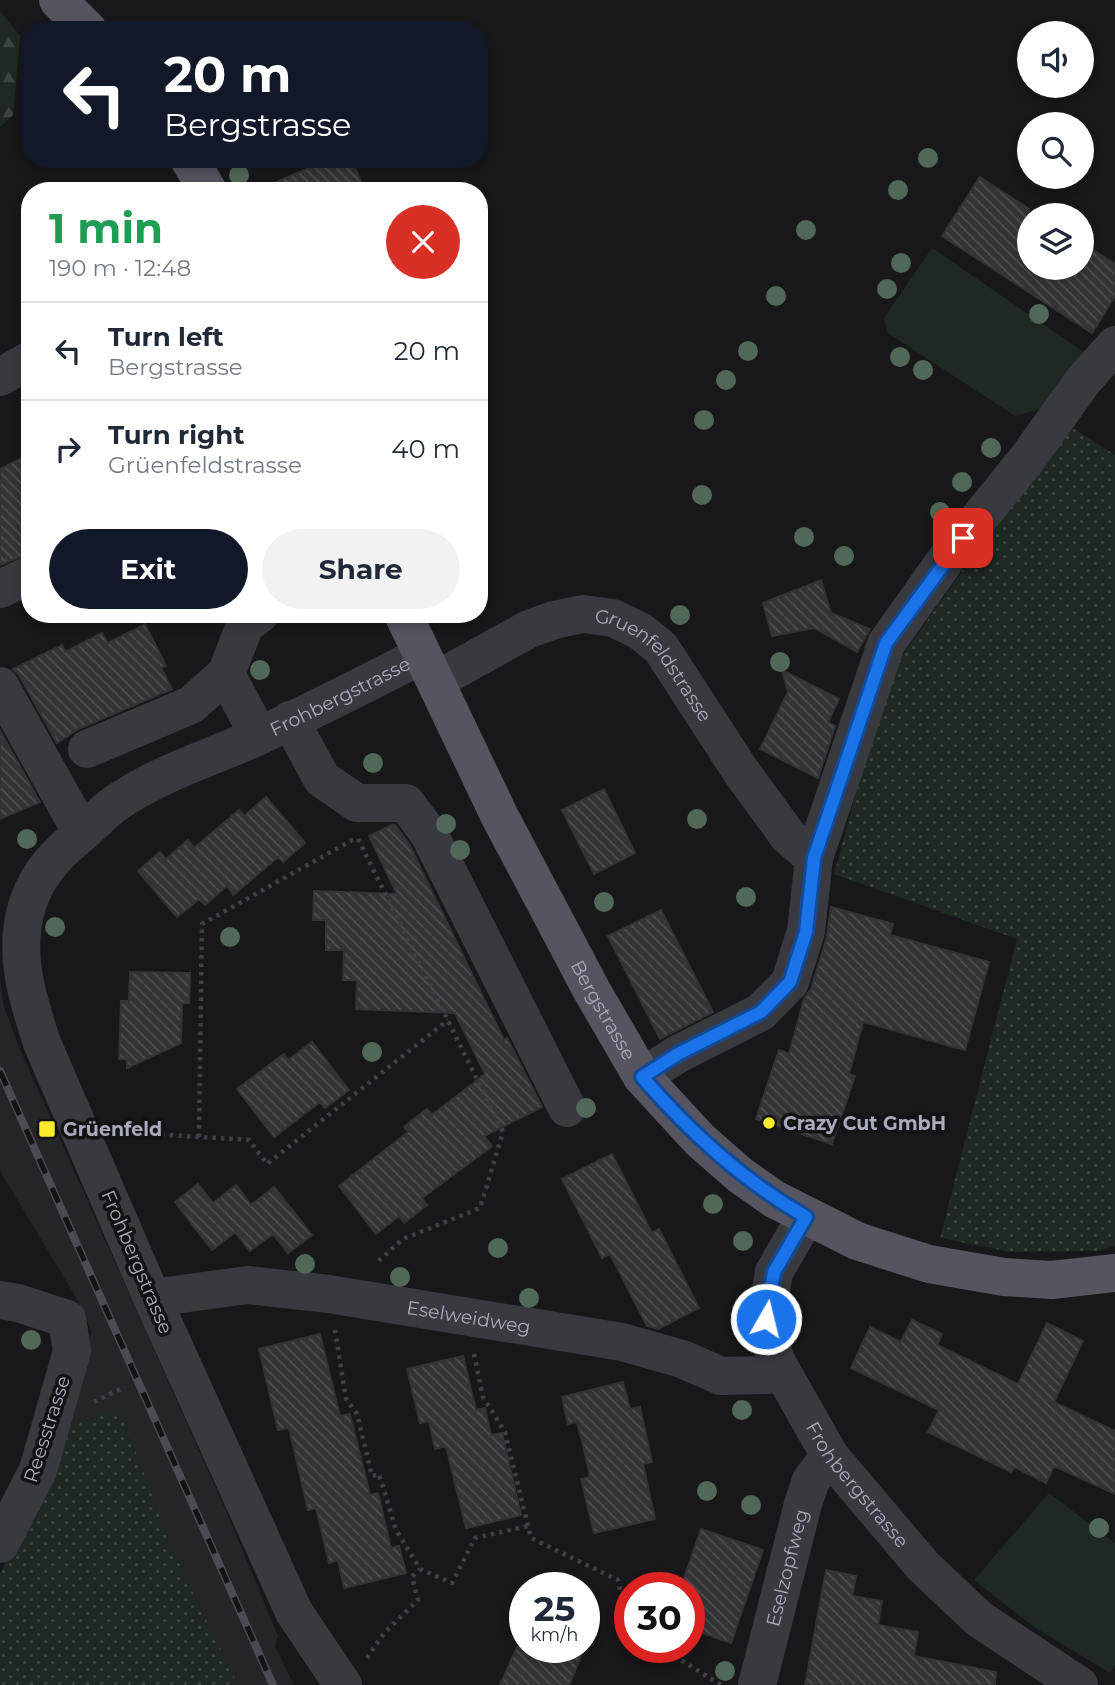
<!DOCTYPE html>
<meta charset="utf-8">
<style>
body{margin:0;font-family:Montserrat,sans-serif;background:#f2f2f3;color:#1f2937;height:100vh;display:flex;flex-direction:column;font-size:26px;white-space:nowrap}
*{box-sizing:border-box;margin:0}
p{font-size:23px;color:#747a83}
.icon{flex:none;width:38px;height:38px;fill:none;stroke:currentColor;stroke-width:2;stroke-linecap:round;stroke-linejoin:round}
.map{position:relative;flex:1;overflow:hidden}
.details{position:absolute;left:21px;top:182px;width:467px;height:441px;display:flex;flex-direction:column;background:#fff;border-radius:28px;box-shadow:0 4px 10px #0003}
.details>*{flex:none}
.top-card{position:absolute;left:21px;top:21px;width:467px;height:147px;border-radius:28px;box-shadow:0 4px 10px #0003;background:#111827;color:#fff;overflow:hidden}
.fabs{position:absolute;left:1017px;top:21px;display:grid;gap:14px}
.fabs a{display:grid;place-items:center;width:77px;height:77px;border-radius:50%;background:#fff;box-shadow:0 4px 10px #0003;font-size:35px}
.speed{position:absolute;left:509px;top:1572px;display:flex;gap:14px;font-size:35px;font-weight:700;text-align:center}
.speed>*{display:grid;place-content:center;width:91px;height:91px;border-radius:50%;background:#fff;box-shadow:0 4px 10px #0003;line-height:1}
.speed small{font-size:18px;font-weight:400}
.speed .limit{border:10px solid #d22;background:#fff;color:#111}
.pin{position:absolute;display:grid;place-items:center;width:60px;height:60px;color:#fff;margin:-30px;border-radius:14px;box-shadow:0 4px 10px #0006}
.me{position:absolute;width:77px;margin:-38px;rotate:8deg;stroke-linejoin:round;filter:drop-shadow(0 0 5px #0008)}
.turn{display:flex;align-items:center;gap:24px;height:147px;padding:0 28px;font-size:32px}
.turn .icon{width:91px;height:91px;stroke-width:2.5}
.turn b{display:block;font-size:49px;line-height:60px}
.round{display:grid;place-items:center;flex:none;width:74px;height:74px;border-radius:37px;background:#f2f2f3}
.head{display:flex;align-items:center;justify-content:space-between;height:119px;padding:0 28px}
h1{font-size:42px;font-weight:700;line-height:52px;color:#1e9e55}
.action{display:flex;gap:14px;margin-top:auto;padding:14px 28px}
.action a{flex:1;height:80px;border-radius:42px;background:#111827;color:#fff;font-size:28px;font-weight:700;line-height:80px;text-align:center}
.action a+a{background:#f2f2f3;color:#1f2937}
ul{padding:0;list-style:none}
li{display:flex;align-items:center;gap:21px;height:98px;padding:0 28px;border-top:2px solid #e0e1e3}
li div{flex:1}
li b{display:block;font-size:26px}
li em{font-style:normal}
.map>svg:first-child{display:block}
.built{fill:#252427}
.green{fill:url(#green-dots)}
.forest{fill:url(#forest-firs)}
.pitch{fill:#1f2923}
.building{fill:url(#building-back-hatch);stroke:#333236;stroke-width:2}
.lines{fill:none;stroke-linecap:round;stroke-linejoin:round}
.path{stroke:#3e3f47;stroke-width:4.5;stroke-dasharray:3.5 5;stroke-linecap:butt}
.minor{stroke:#393940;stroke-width:38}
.major{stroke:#55545f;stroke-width:38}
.rail-casing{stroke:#4b4b55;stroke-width:8}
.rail{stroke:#131315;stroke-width:5;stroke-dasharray:16;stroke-linecap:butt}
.tree{fill:#516758}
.route-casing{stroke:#114b97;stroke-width:18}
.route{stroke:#1a73e8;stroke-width:12}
.poi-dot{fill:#ffeb2b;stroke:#131315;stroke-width:2.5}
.labels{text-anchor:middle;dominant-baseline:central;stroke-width:7;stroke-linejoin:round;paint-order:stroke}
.street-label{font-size:19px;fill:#a9aabb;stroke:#131315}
.poi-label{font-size:19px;font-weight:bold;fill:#a9aabb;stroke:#131315;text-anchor:start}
</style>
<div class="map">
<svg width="1115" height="1685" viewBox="0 0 1115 1685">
<defs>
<pattern id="green-dots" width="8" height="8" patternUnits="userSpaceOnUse" patternTransform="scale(1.75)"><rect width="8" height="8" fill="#1f2923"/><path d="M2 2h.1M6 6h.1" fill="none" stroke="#3d4541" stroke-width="1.8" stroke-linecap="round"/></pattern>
<pattern id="forest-firs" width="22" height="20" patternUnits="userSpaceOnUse" patternTransform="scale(1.75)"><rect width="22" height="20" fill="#1f2923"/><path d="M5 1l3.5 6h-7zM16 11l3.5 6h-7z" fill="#3d4541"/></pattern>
<pattern id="building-back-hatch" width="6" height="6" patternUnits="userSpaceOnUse" patternTransform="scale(1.75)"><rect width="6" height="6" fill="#343336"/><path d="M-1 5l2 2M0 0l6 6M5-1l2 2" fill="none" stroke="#4f4e51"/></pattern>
</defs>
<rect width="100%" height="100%" fill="#18181a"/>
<!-- built -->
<path class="built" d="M0 980 4 1007 19 1047 230 1520 278 1636 275 1646 294 1685H238L172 1549 120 1410 58 1427 77 1354 92 1333 77 1299 0 1171Z"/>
<!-- green -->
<path class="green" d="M1066 424 1115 455V1246L1097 1251 1011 1252 940 1238 1017 939 834 874 888 676Z
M120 1409 172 1549 238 1685H0V1573L40 1499 58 1427Z"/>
<!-- forest -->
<path class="forest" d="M0 11 20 36 13 115 0 127Z"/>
<!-- pitch -->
<path class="pitch" d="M932 248 1085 353 1051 406 1015 416 888 333 884 318Z
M1049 1493 1115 1543V1664L1110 1673 1034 1627 974 1580Z"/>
<!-- building -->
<path class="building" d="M329 159H351L365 191H256Z
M980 177 1029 209V268H1082V243L1115 264V296L1092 333 942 236Z
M30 454V553L0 565V469Z
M821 580 831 613 870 629 857 652 814 628 772 636 763 603Z
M145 624 166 666 161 668 172 689 78 729 57 743 19 675 13 669 62 645 65 652 102 633 108 643Z
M782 670 839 699 828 722 835 726 818 778 760 749 788 692Z
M0 731 40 802 0 819Z
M604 789 635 853 594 874 562 810Z
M266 797 305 843 283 862 278 857 233 895 227 886 205 905 199 899 177 917 138 871 160 852 166 859 188 840 194 848 239 810 244 816Z
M392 825H395L409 844 504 1040 507 1038 542 1107 484 1136 492 1146 422 1198 427 1205 404 1223 399 1216 376 1234 339 1186 408 1132 404 1127 427 1109 432 1115 485 1074 455 1013 356 1009 357 980H343L344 950H326V920H313L314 891 397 894 369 836Z
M831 907 893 924 890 935 989 962 965 1050 863 1022 849 1074 855 1076 832 1144 756 1119 779 1050 789 1054 804 999 811 989 827 937Z
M661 910 713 1012 660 1039 608 936Z
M130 972 190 973 189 1003H182L181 1043 127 1068V1059H119L121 1001H129Z
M312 1042 349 1090 325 1108 320 1102 274 1137 237 1089 284 1054 288 1060Z
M612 1154 652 1233 659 1229 699 1308 658 1329 647 1326 610 1254 602 1258 562 1179Z
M198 1184 213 1203 236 1185 251 1205 274 1187 312 1235 288 1253 273 1234 250 1251 235 1232 212 1250 175 1202Z
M912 1320 942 1334 937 1345 1018 1384 1047 1323 1083 1341 1054 1402 1115 1431V1494L1054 1466 1046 1483 1014 1467 1011 1472 928 1432 939 1410 851 1368 870 1327 901 1342Z
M320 1334 340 1416 350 1414 370 1495 378 1493 391 1548 399 1546 406 1573 344 1588 338 1560 329 1563 316 1508 308 1510 289 1428 278 1430 259 1349Z
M463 1356 476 1410 485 1408 491 1435 502 1433 521 1515 466 1528 446 1446 435 1449 429 1421 420 1423 407 1369Z
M623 1382 630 1409 640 1407 652 1462 643 1464 655 1519 594 1533 581 1479 590 1477 584 1449 577 1422 568 1424 562 1397Z
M701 1529 763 1550 731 1643 690 1629V1587H681Z
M826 1570 856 1576 852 1596 882 1601 878 1625 918 1632 914 1656 996 1672 995 1685H805Z
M517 1647H585L569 1685H500Z"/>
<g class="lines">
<!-- path -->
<path class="path" d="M358 839 503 1132 480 1208 403 1239 375 1264
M119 1132 249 1140 267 1164 448 1020
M199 1137 202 924 354 839
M335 1330 346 1399 357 1414 372 1476 379 1474 396 1530 420 1569 452 1583 475 1538 528 1526
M474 1354 483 1397 505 1432 531 1538 618 1580 627 1626 630 1627
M94 1402 125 1387
M660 1647 721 1685
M367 1658 384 1633 418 1600 412 1577 420 1569"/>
<!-- minor -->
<g class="minor">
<path d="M0 377 30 360"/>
<path d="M0 589 30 575"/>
<path id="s1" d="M435 681 529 629 554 620 583 614 613 618 640 631 661 648 740 770 788 836 814 858"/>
<path d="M0 686 82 833"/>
<path d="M290 720 322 779 357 803H406L429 834 567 1108"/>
<path d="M259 736 226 674 245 625 260 614"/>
<path d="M87 749 191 705 226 674"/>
<path d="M642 1077 678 1054 761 1012 790 982 806 931 814 858 886 644 947 558 1027 459 1083 381 1115 345"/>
<path id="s2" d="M806 1217 774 1272 766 1319 775 1359 830 1456 923 1566 979 1619 1079 1685"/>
<path id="s3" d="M152 1298 248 1285 329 1294 622 1342 682 1359 721 1376 767 1375 782 1372"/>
<path d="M0 1300 18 1303 67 1319 72 1351 38 1470 0 1544"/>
<path id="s4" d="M343 1685 294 1612 152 1298 42 1043C27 997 12 951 28 903 38 872 59 852 83 832 95 822 106 809 119 801 162 772 213 757 259 736 314 710 368 683 422 655"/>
<path id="s5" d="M757 1685 803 1504 811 1480 830 1456"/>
</g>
<!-- major -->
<g class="major">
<path d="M58 0 88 30"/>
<path d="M189 159 208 191"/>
<path id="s6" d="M403 614 500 817 592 991 642 1077 700 1140 740 1175 774 1199 857 1241 929 1264 1004 1277 1052 1280 1115 1273"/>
</g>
<!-- rail casing -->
<g class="rail-casing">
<path id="rail" d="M0 1071 273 1685"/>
</g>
<!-- rail -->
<use href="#rail" class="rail"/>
</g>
<!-- trees -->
<g class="tree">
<circle cx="928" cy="158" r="10"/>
<circle cx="239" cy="175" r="10"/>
<circle cx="898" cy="190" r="10"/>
<circle cx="806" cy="230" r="10"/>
<circle cx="901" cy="263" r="10"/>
<circle cx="887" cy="289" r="10"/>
<circle cx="776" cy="296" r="10"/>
<circle cx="1039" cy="314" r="10"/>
<circle cx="748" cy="351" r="10"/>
<circle cx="900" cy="357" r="10"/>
<circle cx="923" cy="370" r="10"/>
<circle cx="726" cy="380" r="10"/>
<circle cx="704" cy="420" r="10"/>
<circle cx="991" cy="448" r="10"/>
<circle cx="962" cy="482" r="10"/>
<circle cx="702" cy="495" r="10"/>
<circle cx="940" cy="512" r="10"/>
<circle cx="804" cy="537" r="10"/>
<circle cx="844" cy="556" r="10"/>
<circle cx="680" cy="615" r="10"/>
<circle cx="780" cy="662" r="10"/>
<circle cx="260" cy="670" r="10"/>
<circle cx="373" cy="763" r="10"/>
<circle cx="697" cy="819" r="10"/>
<circle cx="446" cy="824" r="10"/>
<circle cx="27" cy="839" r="10"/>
<circle cx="460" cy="850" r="10"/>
<circle cx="746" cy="897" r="10"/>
<circle cx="604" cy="902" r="10"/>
<circle cx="55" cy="927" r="10"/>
<circle cx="230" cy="937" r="10"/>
<circle cx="372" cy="1052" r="10"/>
<circle cx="586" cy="1108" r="10"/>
<circle cx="713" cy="1204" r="10"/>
<circle cx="743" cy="1241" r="10"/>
<circle cx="498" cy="1248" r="10"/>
<circle cx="305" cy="1264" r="10"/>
<circle cx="400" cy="1277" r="10"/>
<circle cx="529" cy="1298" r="10"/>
<circle cx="31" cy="1340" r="10"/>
<circle cx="742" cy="1410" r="10"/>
<circle cx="707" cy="1491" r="10"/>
<circle cx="751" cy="1505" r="10"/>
<circle cx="1099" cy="1528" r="10"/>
<circle cx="725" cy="1671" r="10"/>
</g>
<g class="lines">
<!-- route casing -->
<g class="route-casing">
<path id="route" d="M766 1319 774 1272 806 1217C742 1180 691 1133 642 1077L678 1054 761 1012 790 982 806 932 814 858 886 643 963 538"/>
</g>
<!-- route -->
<use href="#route" class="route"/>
</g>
<!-- markers -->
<g class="poi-dot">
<circle cx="769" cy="1123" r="7"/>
<rect x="38" y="1120" width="18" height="18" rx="3.5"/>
</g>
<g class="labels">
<!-- street labels -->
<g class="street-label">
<text stroke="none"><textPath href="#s1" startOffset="256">Gruenfeldstrasse</textPath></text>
<text stroke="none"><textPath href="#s4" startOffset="1237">Frohbergstrasse</textPath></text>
<text stroke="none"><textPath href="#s6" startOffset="444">Bergstrasse</textPath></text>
<text transform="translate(137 1262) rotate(67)">Frohbergstrasse</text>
<text stroke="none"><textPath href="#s3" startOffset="320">Eselweidweg</textPath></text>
<text transform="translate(47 1429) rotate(-72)">Reesstrasse</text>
<text stroke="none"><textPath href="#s2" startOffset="303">Frohbergstrasse</textPath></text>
<text stroke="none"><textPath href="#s5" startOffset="121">Eselzopfweg</textPath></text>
</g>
<!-- poi labels -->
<g class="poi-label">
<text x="783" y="1123">Crazy Cut GmbH</text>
<text x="63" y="1129">Grüenfeld</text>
</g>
</g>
</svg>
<div class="fabs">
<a><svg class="icon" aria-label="sound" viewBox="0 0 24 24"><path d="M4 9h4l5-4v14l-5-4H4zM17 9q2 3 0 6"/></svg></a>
<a><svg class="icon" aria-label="search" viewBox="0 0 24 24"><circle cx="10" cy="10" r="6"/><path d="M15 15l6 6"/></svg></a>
<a><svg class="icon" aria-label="layers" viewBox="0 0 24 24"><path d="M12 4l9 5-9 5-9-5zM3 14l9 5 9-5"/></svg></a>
</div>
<div class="speed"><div>25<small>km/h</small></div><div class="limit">30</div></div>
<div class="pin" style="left:963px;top:538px;background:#d93025"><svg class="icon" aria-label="arrive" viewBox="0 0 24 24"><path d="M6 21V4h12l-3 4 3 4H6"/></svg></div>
<svg class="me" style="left:766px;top:1319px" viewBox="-20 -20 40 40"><circle r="17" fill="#1a73e8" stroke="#fff" stroke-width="3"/><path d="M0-11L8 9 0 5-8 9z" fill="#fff"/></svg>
<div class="top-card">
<div class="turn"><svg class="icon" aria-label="left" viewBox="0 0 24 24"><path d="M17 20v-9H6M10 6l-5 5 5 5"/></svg><div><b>20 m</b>Bergstrasse</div></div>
</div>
<section class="details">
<div class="head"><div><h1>1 min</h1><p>190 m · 12:48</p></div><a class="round" style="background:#d93025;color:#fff"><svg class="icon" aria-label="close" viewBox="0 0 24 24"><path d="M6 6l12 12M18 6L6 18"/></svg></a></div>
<ul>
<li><svg class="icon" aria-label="left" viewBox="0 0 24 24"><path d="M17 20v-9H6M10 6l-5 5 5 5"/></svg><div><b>Turn left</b><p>Bergstrasse</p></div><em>20 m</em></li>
<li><svg class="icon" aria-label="right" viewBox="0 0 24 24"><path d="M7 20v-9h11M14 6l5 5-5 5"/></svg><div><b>Turn right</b><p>Grüenfeldstrasse</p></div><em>40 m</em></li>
</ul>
<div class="action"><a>Exit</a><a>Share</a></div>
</section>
</div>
